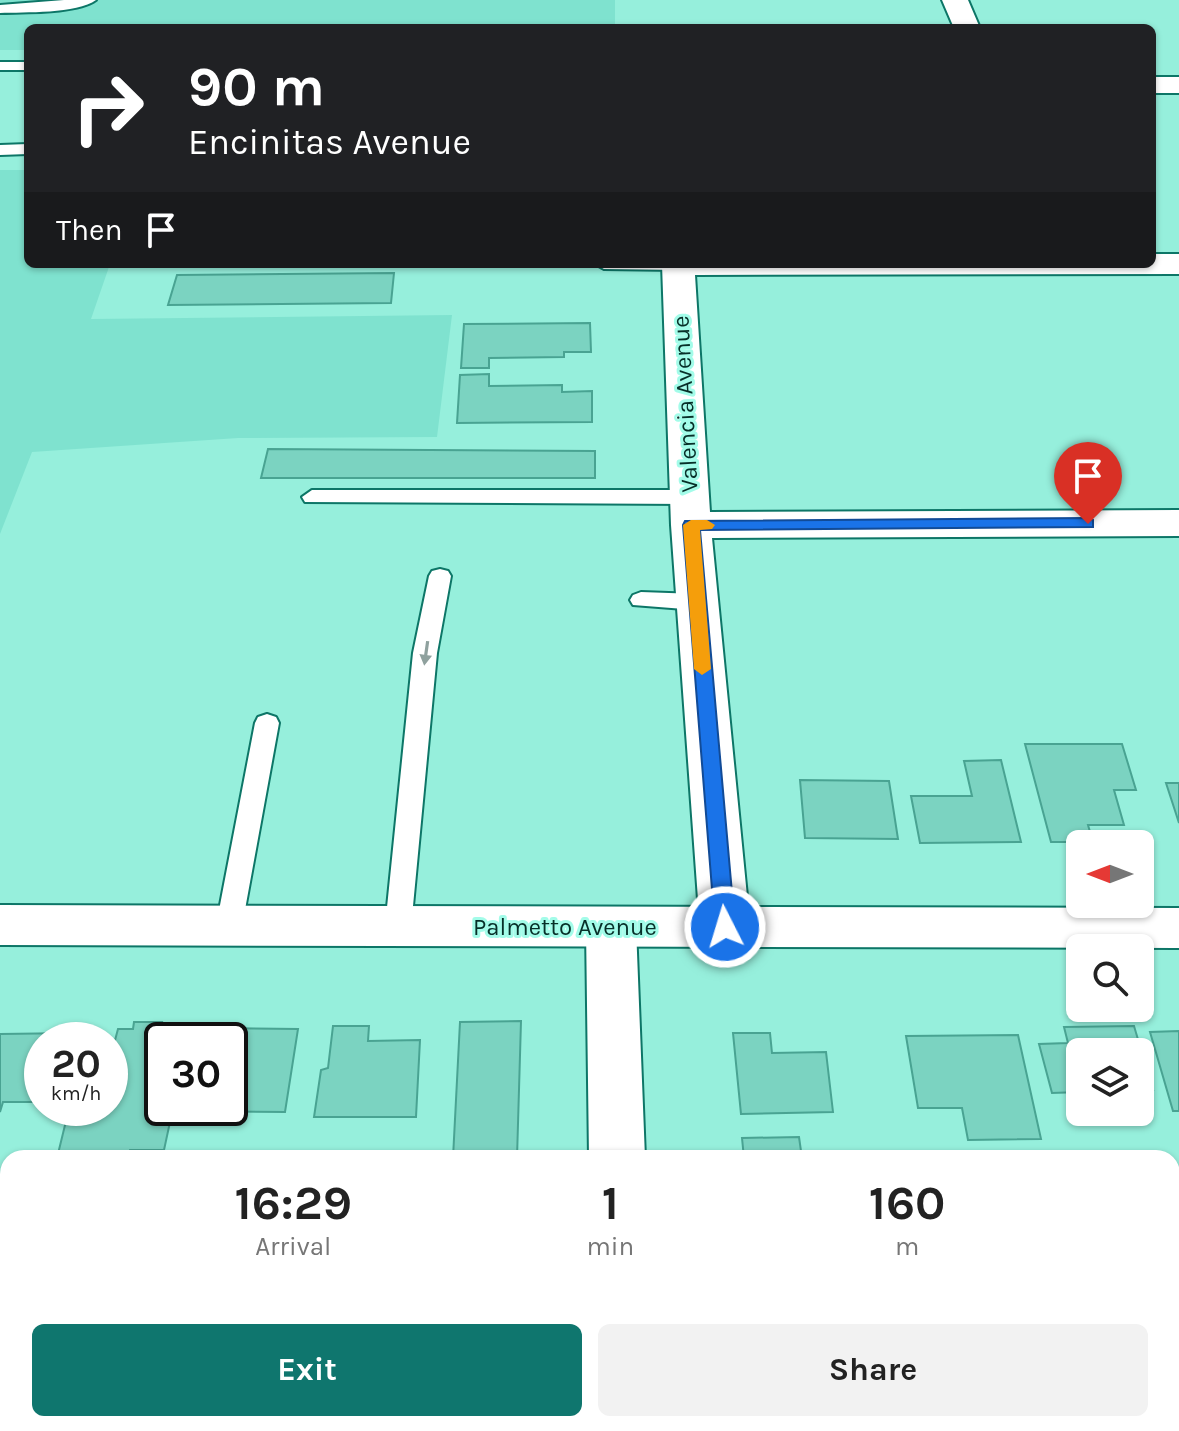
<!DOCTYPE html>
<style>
body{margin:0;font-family:Karla,sans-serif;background:#f2f2f2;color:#222;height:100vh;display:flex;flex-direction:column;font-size:30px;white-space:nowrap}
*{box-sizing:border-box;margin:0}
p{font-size:26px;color:#767676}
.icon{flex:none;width:44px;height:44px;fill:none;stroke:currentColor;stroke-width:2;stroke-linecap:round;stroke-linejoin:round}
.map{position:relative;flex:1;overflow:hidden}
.sheet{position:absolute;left:0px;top:1150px;width:1180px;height:282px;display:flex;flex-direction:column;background:#fff;border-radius:24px 24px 0 0;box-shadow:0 2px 6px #0004}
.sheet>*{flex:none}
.top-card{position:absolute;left:24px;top:24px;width:1132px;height:244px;border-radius:12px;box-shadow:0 2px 6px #0004;background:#202124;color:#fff;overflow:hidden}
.needle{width:52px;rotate:270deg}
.fabs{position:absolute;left:1066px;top:830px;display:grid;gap:16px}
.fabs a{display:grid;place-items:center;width:88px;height:88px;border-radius:12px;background:#fff;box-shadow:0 2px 6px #0004;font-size:40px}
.speed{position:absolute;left:24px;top:1022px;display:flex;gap:16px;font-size:40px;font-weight:700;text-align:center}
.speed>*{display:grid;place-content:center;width:104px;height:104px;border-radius:50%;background:#fff;box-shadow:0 2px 6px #0004;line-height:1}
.speed small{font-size:20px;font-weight:400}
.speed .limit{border:4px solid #111;border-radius:12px;background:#fff;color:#111}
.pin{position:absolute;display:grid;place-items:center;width:68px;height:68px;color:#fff;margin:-82px -34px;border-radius:50% 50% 50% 0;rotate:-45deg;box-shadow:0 0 8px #0007}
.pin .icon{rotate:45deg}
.me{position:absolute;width:88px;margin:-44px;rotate:355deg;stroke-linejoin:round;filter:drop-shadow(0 0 6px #0008)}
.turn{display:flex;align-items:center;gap:28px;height:168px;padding:0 32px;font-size:36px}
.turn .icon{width:104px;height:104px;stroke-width:2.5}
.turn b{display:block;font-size:56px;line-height:68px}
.then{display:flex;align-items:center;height:76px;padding:0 32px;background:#0003;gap:16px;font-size:30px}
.eta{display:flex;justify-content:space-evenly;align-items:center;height:136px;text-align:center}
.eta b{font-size:48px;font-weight:700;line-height:56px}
.action{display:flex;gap:16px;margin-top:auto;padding:16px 32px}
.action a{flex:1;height:92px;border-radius:12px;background:#0f766e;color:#fff;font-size:32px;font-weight:700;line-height:92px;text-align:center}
.action a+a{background:#f2f2f2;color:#222}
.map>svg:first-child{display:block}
.built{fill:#7fe2cf}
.building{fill:#7bd3c1;stroke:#49a392;stroke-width:2}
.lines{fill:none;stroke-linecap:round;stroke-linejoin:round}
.service-casing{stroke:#0d7667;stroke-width:4}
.minor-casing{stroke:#0d7667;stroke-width:4}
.tertiary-casing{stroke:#0d7667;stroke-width:4}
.service{fill:#fff;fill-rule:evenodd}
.minor{fill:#fff;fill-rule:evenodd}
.tertiary{fill:#fff;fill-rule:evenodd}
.oneway{fill:#8fa19e}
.route{fill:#1a73e8;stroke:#114b97;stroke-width:2}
.slow{fill:#f59e0b}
.labels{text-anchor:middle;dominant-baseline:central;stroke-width:6;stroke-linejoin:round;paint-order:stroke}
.street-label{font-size:24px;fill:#072f28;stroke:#a3fce9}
</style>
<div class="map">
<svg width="1179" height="1431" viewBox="0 0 1179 1431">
<rect width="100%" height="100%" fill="#96efdc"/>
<!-- built -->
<path class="built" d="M0 0H615V28H28V50H0Z
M0 170H28V264H110L91 319 452 315 437 437 238 438 32 452 0 534Z"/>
<!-- building -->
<path class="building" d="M394 273 391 303 168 305 177 275Z
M590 323 591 352H564V357L489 358V368H461L464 324Z
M489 374V386L562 385V392L592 391V422L457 423 460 375Z
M268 449 595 451V478H261Z
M1025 744H1122L1136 790H1114L1124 825H1088L1093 842H1051Z
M1001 760 1021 842 920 843 911 796H972L964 761Z
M800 780 889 781 898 839 805 838Z
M1166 783H1179V823Z
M521 1021 517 1158H453L460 1022Z
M134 1022H162L158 1040H186H162V1108H173L164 1150H130L128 1158H57L66 1121 62 1120 66 1108H110V1059L118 1029H133Z
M333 1026H369L368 1041 420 1040 416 1117H314L321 1070 328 1068Z
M1134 1026 1153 1090H1140V1052H1080V1092L1052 1093 1039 1044 1068 1043 1064 1027Z
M210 1028 298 1029 285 1112 194 1111 195 1108H230V1040H207Z
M1179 1031V1111H1173L1150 1032Z
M74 1033 72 1040H42V1102H3L0 1112V1034Z
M733 1033H770L772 1053 826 1052 833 1112 741 1114Z
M1018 1035 1041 1139 968 1140 962 1108H918L906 1036Z
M799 1137 802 1158H744L742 1138Z
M8 1385V1424H120L118 1431H0Z
M421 1424H485V1431H420Z
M761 1424H869L870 1431H762Z
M1009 1424H1110L1111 1429 1010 1431Z
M241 1426V1431H201V1427Z"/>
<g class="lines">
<!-- service casing -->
<g class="service-casing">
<path id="service" d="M64 0H96C77 14 24 12 0 13V5Z
M0 62H28V70H0Z
M28 144V154L0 155V145Z
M595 264H686L687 265 678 270 604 269Z
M312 490H690L700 497 690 504 305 502 302 497Z
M440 569 448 571 451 576 437 653 411 927 408 935 398 938 388 935 385 927 413 653 429 576 432 571Z
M641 592 697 594 705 597 708 602 705 607 697 610 633 605 630 600 633 595Z
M267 714 276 717 279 723 242 926 239 934 229 937 219 934 216 926 255 723 258 717Z"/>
</g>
<!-- minor casing -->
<g class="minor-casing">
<path id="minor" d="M942 0H968L980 28H954Z
M1152 77H1179V93H1152Z
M1152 254H1179V274L695 275 710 512 1179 510V536L712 538 750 927 742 941 725 947 708 941 700 927 671 525 662 264H1152Z
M611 907 628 913 636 927 645 1158H589L586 927 594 913Z
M595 1424H657V1431H595Z"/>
</g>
<!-- tertiary casing -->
<g class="tertiary-casing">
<path id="tertiary" d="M0 905 1179 908V948L0 945Z"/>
</g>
<!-- service -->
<use href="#service" class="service"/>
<!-- minor -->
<use href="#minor" class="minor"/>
<!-- tertiary -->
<use href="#tertiary" class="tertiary"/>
</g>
<!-- one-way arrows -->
<defs><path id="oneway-solid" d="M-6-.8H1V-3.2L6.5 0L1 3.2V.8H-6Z" transform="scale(2)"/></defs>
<use class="oneway" href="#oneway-solid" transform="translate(426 653) rotate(98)"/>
<!-- route -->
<path class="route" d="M1088 518 1093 520V527L700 530 735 927 732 933 725 936 718 933 715 927 683 525 685 521Z"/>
<!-- slow -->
<path class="slow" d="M707 520 715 525 712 529 700 530 711 669 702 675 694 669 683 525 691 520Z"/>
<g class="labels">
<!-- street labels -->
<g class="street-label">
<text transform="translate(685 404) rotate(-93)">Valencia Avenue</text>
<text x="565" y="927">Palmetto Avenue</text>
</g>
</g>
</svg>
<div class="fabs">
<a><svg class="needle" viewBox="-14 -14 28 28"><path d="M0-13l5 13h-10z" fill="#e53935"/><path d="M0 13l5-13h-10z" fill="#767676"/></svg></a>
<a><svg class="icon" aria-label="search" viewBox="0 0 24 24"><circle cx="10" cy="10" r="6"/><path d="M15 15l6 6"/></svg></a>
<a><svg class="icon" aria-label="layers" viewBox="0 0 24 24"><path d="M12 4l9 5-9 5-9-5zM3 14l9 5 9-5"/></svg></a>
</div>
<div class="speed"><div>20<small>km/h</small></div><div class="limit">30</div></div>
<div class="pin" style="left:1088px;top:524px;background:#d93025"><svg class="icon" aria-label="arrive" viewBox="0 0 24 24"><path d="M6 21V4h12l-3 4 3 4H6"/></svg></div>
<svg class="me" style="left:725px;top:927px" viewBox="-20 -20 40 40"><circle r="17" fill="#1a73e8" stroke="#fff" stroke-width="3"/><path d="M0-11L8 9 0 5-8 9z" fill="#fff"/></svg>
<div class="top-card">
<div class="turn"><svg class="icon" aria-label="right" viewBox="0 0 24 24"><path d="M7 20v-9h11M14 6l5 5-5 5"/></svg><div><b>90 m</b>Encinitas Avenue</div></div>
<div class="then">Then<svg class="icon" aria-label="arrive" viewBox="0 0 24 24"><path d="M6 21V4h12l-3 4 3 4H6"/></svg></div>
</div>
<section class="sheet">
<div class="eta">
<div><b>16:29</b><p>Arrival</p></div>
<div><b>1</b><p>min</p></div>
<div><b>160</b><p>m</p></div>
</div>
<div class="action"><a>Exit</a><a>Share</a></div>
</section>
</div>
